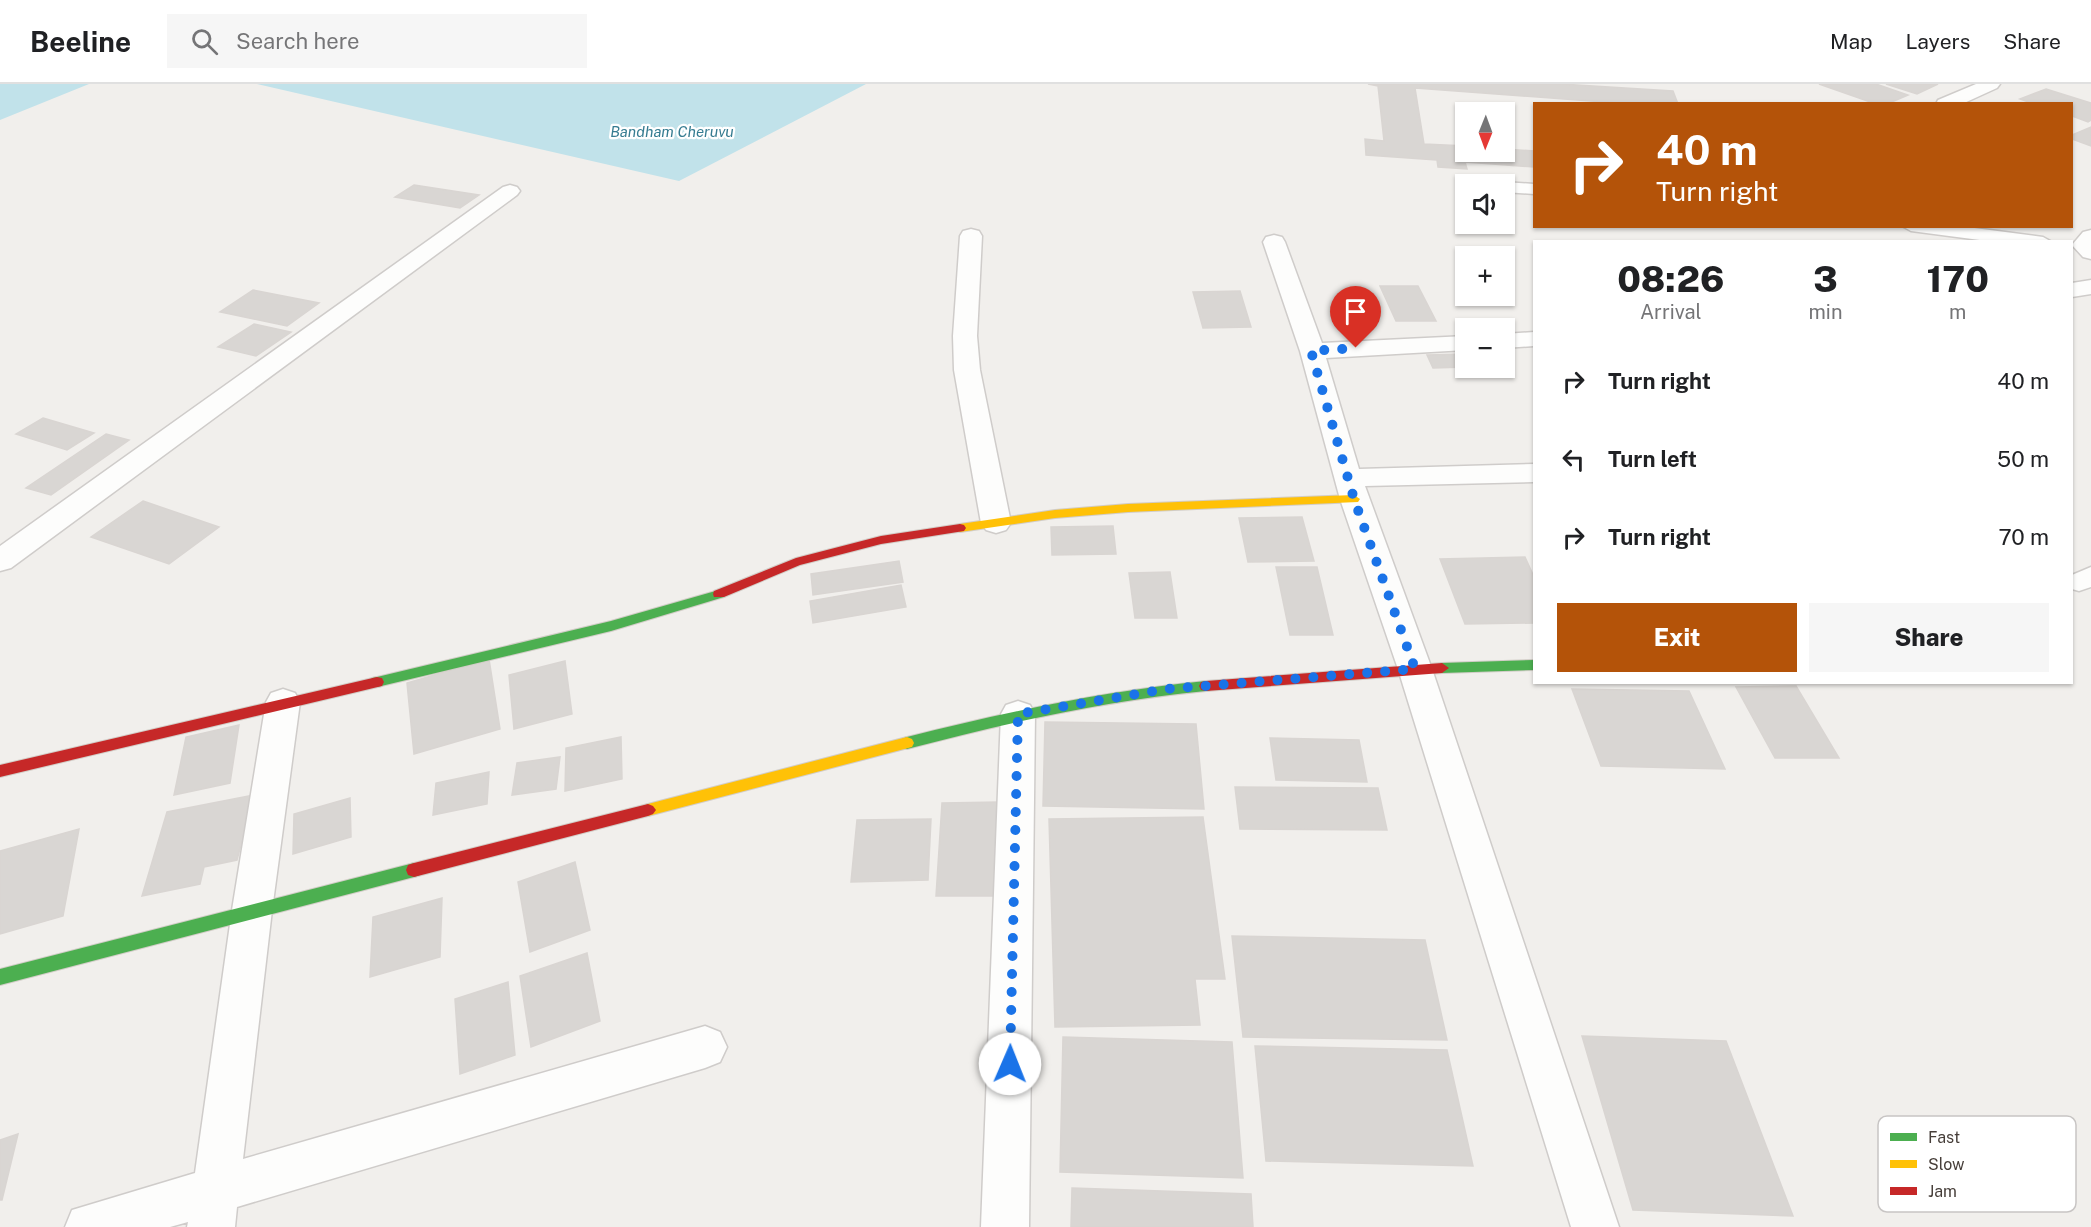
<!DOCTYPE html>
<meta charset="utf-8">
<style>
body{margin:0;font-family:"Public Sans",sans-serif;background:#f6f6f6;color:#202124;height:100vh;display:flex;flex-direction:column;font-size:22px;white-space:nowrap}
*{box-sizing:border-box;margin:0}
p{font-size:20px;color:#757577}
.icon{flex:none;width:33px;height:33px;fill:none;stroke:currentColor;stroke-width:2;stroke-linecap:round;stroke-linejoin:round}
.map{position:relative;flex:1;overflow:hidden}
.side{position:absolute;left:1533px;top:156px;width:540px;height:444px;display:flex;flex-direction:column;background:#fff;border-radius:0px;box-shadow:0 2px 4px #0004}
.side>*{flex:none}
.top-card{position:absolute;left:1533px;top:18px;width:540px;height:126px;border-radius:0px;box-shadow:0 2px 4px #0004;background:#b45309;color:#fff;overflow:hidden}
.needle{width:39px;rotate:181deg}
.buttons{position:absolute;left:1455px;top:18px;display:grid;gap:12px}
.buttons a{display:grid;place-items:center;width:60px;height:60px;border-radius:0px;background:#fff;box-shadow:0 2px 4px #0004;font-size:30px}
.pin{position:absolute;display:grid;place-items:center;width:51px;height:51px;color:#fff;margin:-62px -26px;border-radius:50% 50% 50% 0;rotate:-45deg;box-shadow:0 0 6px #0007}
.pin .icon{rotate:45deg}
.me{position:absolute;width:66px;margin:-33px;rotate:1deg;stroke-linejoin:round;filter:drop-shadow(0 0 4px #0008)}
.turn{display:flex;align-items:center;gap:21px;height:126px;padding:0 24px;font-size:27px}
.turn .icon{width:78px;height:78px;stroke-width:2.5}
.turn b{display:block;font-size:42px;line-height:51px}
.eta{display:flex;justify-content:space-evenly;align-items:center;height:102px;text-align:center}
.eta b{font-size:36px;font-weight:800;line-height:42px}
.button{display:flex;gap:12px;margin-top:auto;padding:12px 24px}
.button a{flex:1;height:69px;border-radius:0px;background:#b45309;color:#fff;font-size:24px;font-weight:800;line-height:69px;text-align:center}
.button a+a{background:#f6f6f6;color:#202124}
ul{padding:0;list-style:none}
li{display:flex;align-items:center;gap:18px;height:78px;padding:0 24px}
li div{flex:1}
li b{display:block;font-size:22px}
li em{font-style:normal}
header{display:flex;align-items:center;gap:36px;box-sizing:border-box;height:84px;padding:0 30px;background:#fff;border-bottom:2px solid #e0e0e0}
header strong{font-size:28px}
nav{display:flex;gap:33px;margin-inline-start:auto;font-size:21px}
.search{width:420px;height:54px;background:#f6f6f6;display:flex;align-items:center;gap:15px;box-sizing:border-box;padding:0 21px;border-radius:0px;color:#757577;font-size:22px}
.map>svg:first-child{display:block}
.water{fill:#c1e2ea}
.building{fill:#d9d6d3;stroke:#d9d5d2;stroke-width:1.5}
.lines{fill:none;stroke-linecap:round;stroke-linejoin:round}
.lane-casing{stroke:#cfccca;stroke-width:3}
.street-casing{stroke:#cfccca;stroke-width:3}
.fast-casing{stroke:#d2cdc7;stroke-width:2}
.slow-casing{stroke:#d2cdc7;stroke-width:2}
.jam-casing{stroke:#d2cdc7;stroke-width:2}
.lane{fill:#fdfdfc;fill-rule:evenodd}
.street{fill:#fdfdfc;fill-rule:evenodd}
.fast{fill:#4caf50;fill-rule:evenodd}
.slow{fill:#ffc107;fill-rule:evenodd}
.jam{fill:#c62828;fill-rule:evenodd}
.route{stroke:#1a73e8;stroke-width:10;stroke-dasharray:0 18}
.labels{text-anchor:middle;dominant-baseline:central;stroke-width:4.5;stroke-linejoin:round;paint-order:stroke}
.far-water-label{font-size:15px;font-style:italic;fill:#367c91;stroke:#fff}
.key{fill:#fff;stroke:#c8c5c4;stroke-width:1.5}
.key-label{font-size:16px;fill:#463e39}
</style>
<header>
<strong>Beeline</strong>
<div class="search"><svg class="icon" aria-label="search" viewBox="0 0 24 24"><circle cx="10" cy="10" r="6"/><path d="M15 15l6 6"/></svg>Search here</div>
<nav><a>Map</a><a>Layers</a><a>Share</a></nav>
</header>
<div class="map">
<svg width="2091" height="1143" viewBox="0 0 2091 1143">
<rect width="100%" height="100%" fill="#f1efec"/>
<!-- water -->
<path class="water" d="M0 0H89L0 36Z
M257 0H866L679 97Z"/>
<!-- building -->
<path class="building" d="M1368 0H1561L1673 7 1678 20H1631L1415 4 1424 60 1466 62V68H1504V65L1534 67V83L1465 78 1467 85 1438 83 1437 76 1366 71 1365 55 1384 57 1378 2Z
M1819 0H1876L1908 11 1887 20H1876Z
M1886 0H1938L1917 10Z
M2046 5 2091 19V36L2088 38 2072 32V20H2034L2020 15Z
M2091 43V62L2072 55V51Z
M414 101 479 111 460 124 395 113Z
M1380 202H1418L1436 237H1396Z
M253 206 319 219 287 242 220 228Z
M1240 207 1251 243 1203 244 1193 208Z
M254 240 291 248 256 272 218 263Z
M1466 270V283L1433 284 1427 271Z
M43 334 94 349 67 366 16 350Z
M106 350 129 356 51 411 26 404Z
M143 417 219 443 169 480 91 453Z
M1302 433 1314 477 1248 478 1239 434Z
M1113 442 1116 470 1052 471 1051 443Z
M1525 473 1534 493V539L1465 540 1440 475Z
M899 477 903 498 813 511 811 490Z
M1276 483H1317L1333 551H1290Z
M1170 488 1177 534H1135L1129 489Z
M901 501 906 523 813 539 810 517Z
M489 575 500 645 414 670 407 599Z
M565 577 572 630 514 645 509 591Z
M1796 602 1839 674H1775L1736 603Z
M1572 605 1689 607 1725 685 1601 682Z
M1045 638 1196 640 1204 725 1043 722Z
M239 641 230 699 174 711 186 653Z
M621 653 622 695 565 707 566 664Z
M1270 654 1359 656 1367 698 1276 696Z
M560 673 556 705 512 711 517 679Z
M489 688 487 720 433 731 436 699Z
M1235 703 1378 704 1387 746 1240 745Z
M254 711 237 776 204 783 200 800 142 812 167 728Z
M350 714 351 753 293 770 294 730Z
M999 718 997 812H936L942 719Z
M1203 733 1225 895H1195L1200 941 1055 943 1049 735Z
M931 735 928 796 851 798 857 736Z
M79 745 63 832 0 850V767Z
M575 778 590 846 530 868 518 798Z
M442 814 440 873 370 893 373 833Z
M1232 852 1425 856 1447 956 1243 953Z
M587 869 600 937 531 963 520 892Z
M508 898 515 971 460 990 455 915Z
M1582 952 1726 957 1793 1132 1633 1126Z
M1063 953 1232 958 1243 1094 1060 1088Z
M1255 962 1447 966 1473 1082 1266 1077Z
M18 1050 2 1116H0V1056Z
M1072 1104 1251 1110 1253 1143H1071Z"/>
<g class="lines">
<!-- lane casing -->
<g class="lane-casing">
<path id="lane" d="M1504 98 1534 100V110L1504 108V100H1497Z
M1902 142H1959L2043 153 2052 158H1995L1911 147Z
M2091 483V503L2079 507 2072 505V491Z"/>
</g>
<!-- street casing -->
<g class="street-casing">
<path id="street" d="M1976 0H2000L1997 4 1962 20H1936L1938 16Z
M510 101 517 103 520 107 517 111 11 484 0 487V462L503 103Z
M971 145 979 147 982 152 977 252 980 286 1011 439 1006 446 996 449 986 446 981 439 954 286 953 252 960 152 963 147Z
M2091 146V175L2083 173 2072 161 2083 148Z
M1274 151 1282 153 1285 158 1322 259 1466 252V266L1326 274 1359 385 1534 380V398L1365 402 1432 585 1619 1143H1571L1398 585 1340 415 1300 267 1263 158 1266 153Z
M2091 196V210L2072 213V199Z
M1534 248V262L1504 264V250Z
M283 605 295 609 300 618 272 826 243 1075 705 942 720 948 727 963 720 978 705 984 237 1123 235 1143H187L188 1138 170 1143H65L72 1126 195 1089 232 826 266 618 271 609Z
M1018 617 1030 621 1035 630 1029 1143H981L1001 630 1006 621Z"/>
</g>
<!-- fast casing -->
<g class="fast-casing">
<path id="fast" d="M719 506 724 507 725 510 724 513 611 547 377 603 372 602 370 598 372 594 377 593 611 537Z
M1534 576V586L1442 589 1435 584 1442 579Z
M1206 597 1211 598 1213 602 1211 606 1206 607C1104 617 1006 639 907 665L902 663 900 659 902 655 907 653C1006 628 1104 607 1206 597Z
M414 779 420 781 422 786 420 791 414 793 0 901V885Z"/>
</g>
<!-- slow casing -->
<g class="slow-casing">
<path id="slow" d="M1354 411 1360 415 1358 418 1128 428 1055 434 960 448 954 444 960 440 1055 426 1128 420Z
M907 653 912 655 914 659 912 663 648 732 643 730 640 726 643 722 648 720Z"/>
</g>
<!-- jam casing -->
<g class="jam-casing">
<path id="jam" d="M960 440 964 441 966 444 964 447 881 460 800 481 724 513H714L713 510 714 507 796 474 881 452Z
M1442 579 1449 584 1442 589 1206 607 1201 606 1199 602 1201 598 1206 597Z
M377 593 382 594 384 598 382 602 0 693V681Z
M648 720 653 722 656 726 653 730 648 732 414 793 408 791 406 786 408 781 414 779Z"/>
</g>
<!-- lane -->
<use href="#lane" class="lane"/>
<!-- street -->
<use href="#street" class="street"/>
<!-- fast -->
<use href="#fast" class="fast"/>
<!-- slow -->
<use href="#slow" class="slow"/>
<!-- jam -->
<use href="#jam" class="jam"/>
</g>
<g class="lines">
<!-- route -->
<path class="route" d="M1010 980 1018 630 1167 605 1415 585 1354 415 1311 267 1356 264"/>
</g>
<g class="labels">
<!-- far-water labels -->
<g class="far-water-label">
<text x="672" y="47">Bandham Cheruvu</text>
</g>
</g>
<!-- legend -->
<rect x="1878" y="1032" width="198" height="96" rx="9" class="key"/>
<rect x="1890" y="1049" width="27" height="8" fill="#4caf50"/>
<rect x="1890" y="1076" width="27" height="8" fill="#ffc107"/>
<rect x="1890" y="1103" width="27" height="8" fill="#c62828"/>
<g class="key-label">
<text x="1928" y="1059">Fast</text>
<text x="1928" y="1086">Slow</text>
<text x="1928" y="1113">Jam</text>
</g>
</svg>
<div class="buttons">
<a><svg class="needle" viewBox="-14 -14 28 28"><path d="M0-13l5 13h-10z" fill="#e53935"/><path d="M0 13l5-13h-10z" fill="#757577"/></svg></a>
<a><svg class="icon" aria-label="sound" viewBox="0 0 24 24"><path d="M4 9h4l5-4v14l-5-4H4zM17 9q2 3 0 6"/></svg></a>
<a>+</a>
<a>−</a>
</div>
<div class="pin" style="left:1356px;top:264px;background:#d93025"><svg class="icon" aria-label="arrive" viewBox="0 0 24 24"><path d="M6 21V4h12l-3 4 3 4H6"/></svg></div>
<svg class="me" style="left:1010px;top:980px" viewBox="-20 -20 40 40"><circle r="19" fill="#fff"/><path d="M0-13L10 11 0 6-10 11z" fill="#1a73e8"/></svg>
<div class="top-card">
<div class="turn"><svg class="icon" aria-label="right" viewBox="0 0 24 24"><path d="M7 20v-9h11M14 6l5 5-5 5"/></svg><div><b>40 m</b>Turn right</div></div>
</div>
<section class="side">
<div class="eta">
<div><b>08:26</b><p>Arrival</p></div>
<div><b>3</b><p>min</p></div>
<div><b>170</b><p>m</p></div>
</div>
<ul>
<li><svg class="icon" aria-label="right" viewBox="0 0 24 24"><path d="M7 20v-9h11M14 6l5 5-5 5"/></svg><div><b>Turn right</b></div><em>40 m</em></li>
<li><svg class="icon" aria-label="left" viewBox="0 0 24 24"><path d="M17 20v-9H6M10 6l-5 5 5 5"/></svg><div><b>Turn left</b></div><em>50 m</em></li>
<li><svg class="icon" aria-label="right" viewBox="0 0 24 24"><path d="M7 20v-9h11M14 6l5 5-5 5"/></svg><div><b>Turn right</b></div><em>70 m</em></li>
</ul>
<div class="button"><a>Exit</a><a>Share</a></div>
</section>
</div>
